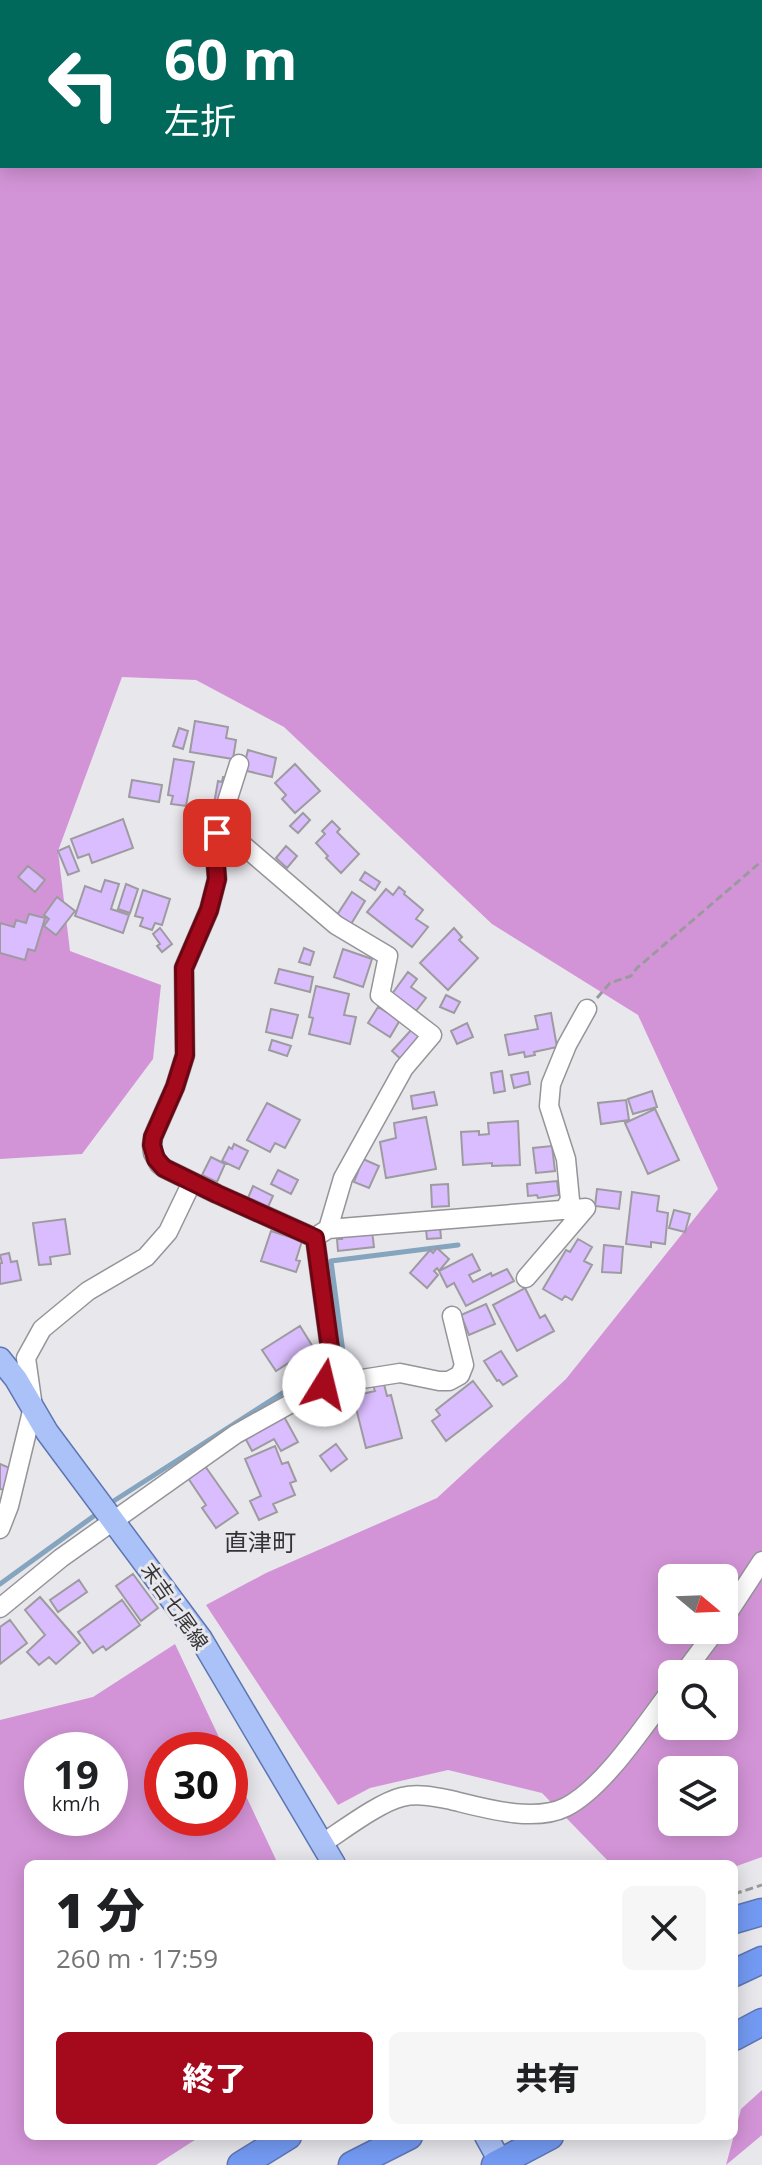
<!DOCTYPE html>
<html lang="ja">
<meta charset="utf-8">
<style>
body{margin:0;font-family:"Open Sans","Noto Sans JP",sans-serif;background:#f6f6f6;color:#202124;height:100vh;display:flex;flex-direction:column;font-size:30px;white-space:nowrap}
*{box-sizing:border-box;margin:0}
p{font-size:26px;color:#757577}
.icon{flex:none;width:44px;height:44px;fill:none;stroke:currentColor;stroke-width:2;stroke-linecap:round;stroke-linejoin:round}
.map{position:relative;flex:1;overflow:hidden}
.panel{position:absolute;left:24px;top:1860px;width:714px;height:280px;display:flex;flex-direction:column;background:#fff;border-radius:12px;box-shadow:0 4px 20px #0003}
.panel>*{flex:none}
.hud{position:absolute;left:0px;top:0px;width:762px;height:168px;box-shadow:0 4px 20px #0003;background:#00695c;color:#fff;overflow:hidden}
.needle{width:52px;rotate:109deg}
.buttons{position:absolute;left:658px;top:1564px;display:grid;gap:16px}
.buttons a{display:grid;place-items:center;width:80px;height:80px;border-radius:12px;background:#fff;box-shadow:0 4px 20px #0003;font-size:40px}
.speed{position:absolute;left:24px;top:1732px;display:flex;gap:16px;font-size:40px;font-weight:700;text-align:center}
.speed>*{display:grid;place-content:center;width:104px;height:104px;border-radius:50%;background:#fff;box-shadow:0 4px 20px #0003;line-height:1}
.speed small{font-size:20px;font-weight:400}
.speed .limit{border:12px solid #d22;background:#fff;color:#111}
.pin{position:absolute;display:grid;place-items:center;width:68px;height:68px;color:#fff;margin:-34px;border-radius:16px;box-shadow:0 4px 12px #0006}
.me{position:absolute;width:88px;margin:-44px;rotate:9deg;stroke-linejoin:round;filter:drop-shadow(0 0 6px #0008)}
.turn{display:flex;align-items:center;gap:28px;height:168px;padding:0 32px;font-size:36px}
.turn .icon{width:104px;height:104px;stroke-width:2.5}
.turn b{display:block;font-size:56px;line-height:68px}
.round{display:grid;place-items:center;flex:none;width:84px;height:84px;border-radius:12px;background:#f6f6f6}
.summary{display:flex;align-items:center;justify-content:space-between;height:136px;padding:0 32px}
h1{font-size:48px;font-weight:800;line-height:60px}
.button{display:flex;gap:16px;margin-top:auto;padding:16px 32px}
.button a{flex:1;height:92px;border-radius:12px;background:#a4091c;color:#fff;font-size:32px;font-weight:800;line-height:92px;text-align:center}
.button a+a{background:#f6f6f6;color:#202124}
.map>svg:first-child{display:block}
.forest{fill:#d394d7;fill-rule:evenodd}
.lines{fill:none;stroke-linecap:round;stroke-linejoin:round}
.stream{stroke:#85a4be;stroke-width:5}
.building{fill:#dabdfe;stroke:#9d9ba0;stroke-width:2}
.minor-casing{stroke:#949499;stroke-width:21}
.major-casing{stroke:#5d76b1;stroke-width:25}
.highway-casing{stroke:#5d76b1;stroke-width:29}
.path{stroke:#9a9a9e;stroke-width:3;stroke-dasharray:8 4;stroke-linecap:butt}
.minor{stroke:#fff;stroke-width:18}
.major{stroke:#abc2f8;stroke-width:22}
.highway{stroke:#739af3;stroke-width:26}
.route-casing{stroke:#6b0612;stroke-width:20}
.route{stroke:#a4091c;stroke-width:14}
.labels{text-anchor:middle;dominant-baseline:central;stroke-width:6;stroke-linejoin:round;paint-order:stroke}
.street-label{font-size:20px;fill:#343436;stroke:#e7e7ec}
.quarter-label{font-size:24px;fill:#343436;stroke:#e7e7ec}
</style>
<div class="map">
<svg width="762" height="2165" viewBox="0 0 762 2165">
<rect width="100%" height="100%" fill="#e7e7ec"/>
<!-- forest -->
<path class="forest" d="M0 0H762V1857L734 1867V1864H611L542 1793 448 1770 370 1788 338 1805 206 1605 266 1573 437 1498 566 1379 718 1189 638 1015 492 924 284 727 196 680 122 677 58 851 70 951 161 985 153 1059 82 1154 0 1159ZM2 2H760V166H2ZM672 1578H724V1630H672ZM672 1674H724V1726H672ZM672 1770H724V1822H672Z
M175 1644 225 1750H162V1818H230V1762L278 1864H28V2136H201L156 2165H0V1720L93 1697ZM42 1750H110V1818H42Z
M762 2090V2135L726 2165 741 2109Z"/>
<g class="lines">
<!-- stream -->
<path class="stream" d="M334 1359 343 1352 331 1261 458 1245
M109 1504 323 1367
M0 1584 98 1513"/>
</g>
<!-- building -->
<path class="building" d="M195 721 228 727 226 738 236 740 233 759 190 752Z
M179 728 188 731 183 749 173 746Z
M248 750 276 758 272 777 243 770Z
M174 759 194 762 186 806 171 804 173 796 168 795Z
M295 764 320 791 295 813 282 799 286 795 275 783Z
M223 777 230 778 224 806 214 804 218 781 222 782Z
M132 780 162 785 159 802 129 797Z
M303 813 310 820 298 833 290 826Z
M123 819 133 848 92 863 89 854 78 858 71 839Z
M332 821 340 829 337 832 359 854 341 873 326 858 328 856 316 843 325 834 322 831Z
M69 846 79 871 68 875 58 851Z
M286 846 297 856 287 868 276 858Z
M28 866 45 880 35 892 18 877Z
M365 872 380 882 375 890 360 880Z
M105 880 119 884 111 909 129 915 123 933 75 916 85 886 101 892Z
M126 884 138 889 130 913 118 909Z
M399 887 405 892 404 894 423 910 416 919 428 927 412 947 367 912 386 889 393 895Z
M143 890 170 899 162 925 155 923 152 930 140 926 143 918 135 916Z
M352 892 365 901 351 924 337 915Z
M57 897 75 911 56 935 44 926 49 919 44 915Z
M29 914 45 918 35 951 28 949 25 960 0 953V923L14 927 16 920 26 923Z
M160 928 172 944 162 952 157 946 160 944 153 934Z
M454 928 462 937 459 940 478 958 448 990 420 963Z
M304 948 314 952 310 965 299 962Z
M343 949 372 959 363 987 334 977Z
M279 969 313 977 310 992 275 983Z
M408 972 417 979 411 987 426 998 416 1011 392 994Z
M316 986 349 994 344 1015 356 1017 350 1044 309 1034 313 1018 309 1017Z
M446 995 460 1002 454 1013 440 1007Z
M378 1007 400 1020 390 1037 368 1023Z
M271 1009 298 1015 292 1038 266 1032Z
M551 1013 557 1047 534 1052 535 1055 525 1057 524 1052 509 1055 505 1035 538 1029 535 1016Z
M467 1023 473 1037 457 1044 451 1031Z
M413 1028 424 1038 404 1062 392 1051Z
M272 1040 291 1046 287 1056 269 1050Z
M502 1071 505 1091 494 1093 491 1073Z
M528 1072 530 1084 514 1088 511 1075Z
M652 1091 657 1107 633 1114 628 1099Z
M434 1092 437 1105 413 1109 411 1096Z
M626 1100 629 1120 601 1124 598 1103Z
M267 1103 300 1120 285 1148 275 1143 270 1152 247 1140Z
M655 1109 679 1160 648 1174 625 1123Z
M426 1117 436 1169 386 1178 380 1142 396 1138 394 1123Z
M518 1121 520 1165 492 1166V1163L463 1165 461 1132 479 1131V1135L489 1134 488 1123Z
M234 1144 248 1151 239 1169 222 1161 229 1147 232 1149Z
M552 1146 555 1171 536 1173 533 1148Z
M211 1157 225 1164 217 1182 202 1175Z
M363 1159 379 1166 369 1188 354 1182Z
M278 1170 298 1180 291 1194 271 1184Z
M557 1181 559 1195 538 1198 537 1195 528 1196 527 1184Z
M448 1184 449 1206 432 1207 431 1185Z
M253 1186 273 1196 268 1207 248 1198Z
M597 1189 621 1192 619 1209 595 1206Z
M632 1192 659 1196 657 1211 668 1213 665 1244 651 1242V1247L626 1244Z
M674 1210 690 1214 685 1232 669 1228Z
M65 1219 70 1254 50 1257 51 1264 39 1265 33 1223Z
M440 1227 441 1238 427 1239 426 1229Z
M271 1231 302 1241 296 1260 300 1261 296 1272 261 1261Z
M372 1231 374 1247 338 1251 337 1239H342L341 1234Z
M578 1239 592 1247 584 1261 592 1265 572 1300 565 1296 562 1300 543 1289 566 1250 570 1252Z
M604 1245 623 1247 621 1273 602 1272Z
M437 1248 449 1259 439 1271 437 1268 434 1271 438 1275 427 1288 410 1273 430 1250 433 1253Z
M9 1253 11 1262 17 1261 21 1280 0 1284V1263H2L0 1255Z
M472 1254 480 1270 469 1275 473 1282 491 1273 492 1276 507 1269 514 1281 466 1306 454 1283 447 1287 439 1271Z
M525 1288 540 1318 545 1315 554 1331 517 1351 493 1305Z
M486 1304 495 1324 469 1335 461 1315Z
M300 1326 313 1347 276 1371 262 1350Z
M501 1351 517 1376 503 1385 499 1380 497 1381 484 1361Z
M473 1381 492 1406 446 1441 432 1421 440 1415 436 1410Z
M384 1384 387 1396 391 1395 402 1438 366 1448 353 1396 375 1391 373 1386Z
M282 1413 298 1442 281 1451 274 1439 252 1451 243 1434Z
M336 1444 347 1459 331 1471 320 1456Z
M275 1446 282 1464 288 1462 296 1481 290 1483 295 1495 273 1504 277 1512 259 1520 250 1501 261 1496 245 1459Z
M0 1464 12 1469 4 1490 0 1489Z
M205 1466 238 1513 216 1528 202 1508 206 1505 188 1478Z
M133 1574 158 1608 141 1621 116 1586Z
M79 1580 87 1592 58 1612 50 1600Z
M40 1597 80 1643 56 1664 49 1657 39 1665 27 1652 45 1635 25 1610Z
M122 1600 140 1625 106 1650 103 1646 93 1653 78 1632Z
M10 1620 27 1643 0 1664V1627Z"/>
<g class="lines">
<!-- minor casing -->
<g class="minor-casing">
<path id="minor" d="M239 764 217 833 215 854 217 879 209 910 184 968 185 1055 175 1087 153 1137 152 1145 153 1153 159 1164 164 1168 217 1194 315 1238 330 1348 324 1385
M217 833 244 846 336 925 388 956 380 995 432 1035 404 1068 343 1178 328 1229
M564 1210 570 1200 566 1159 549 1106 551 1084 567 1045 587 1009
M320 1234 328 1229 586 1208
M526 1278 586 1208
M0 1529 9 1506 33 1407 26 1358 42 1329 88 1291 146 1257 168 1232 192 1182
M0 1608 61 1558 236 1434 324 1385 400 1373 439 1381H449L460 1375 464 1365 452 1316
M724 1619 762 1561
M683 1674 716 1630
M323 1843C343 1830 380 1802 402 1797 418 1793 436 1797 451 1800 484 1808 534 1823 566 1807 605 1787 645 1724 672 1689"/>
</g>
<!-- major casing -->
<g class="major-casing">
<path id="major" d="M0 1359 16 1379 47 1432 201 1639 334 1864
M486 2136 502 2165"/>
</g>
<!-- highway casing -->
<g class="highway-casing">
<path id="highway" d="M734 1920 762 1912
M734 1973 762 1960
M734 2037 762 2022
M241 2165 288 2136
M352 2165 409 2136
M495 2165 550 2136"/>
</g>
<!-- path -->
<path class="path" d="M597 998 610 983 631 976 637 968 762 861
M734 1894 762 1885"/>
<!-- minor -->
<use href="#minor" class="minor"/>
<!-- major -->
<use href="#major" class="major"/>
<!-- highway -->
<use href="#highway" class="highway"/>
</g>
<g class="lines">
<!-- route casing -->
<g class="route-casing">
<path id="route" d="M217 833 215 854 217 879 209 910 184 968 185 1055 175 1087 153 1137 152 1145 156 1159 164 1168 217 1194 315 1238 330 1348 324 1385"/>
</g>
<!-- route -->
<use href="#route" class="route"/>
</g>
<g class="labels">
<!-- street labels -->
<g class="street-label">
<text transform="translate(175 1606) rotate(55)">末吉七尾線</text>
</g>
<!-- quarter labels -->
<g class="quarter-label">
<text x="260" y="1541">直津町</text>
</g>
</g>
</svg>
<div class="buttons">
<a><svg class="needle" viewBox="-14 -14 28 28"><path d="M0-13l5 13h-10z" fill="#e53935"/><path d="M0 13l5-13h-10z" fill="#757577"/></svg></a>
<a><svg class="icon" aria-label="search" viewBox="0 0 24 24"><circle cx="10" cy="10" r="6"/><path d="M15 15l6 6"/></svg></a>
<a><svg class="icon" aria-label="layers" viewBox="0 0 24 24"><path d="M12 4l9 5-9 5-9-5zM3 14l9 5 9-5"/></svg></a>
</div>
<div class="speed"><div>19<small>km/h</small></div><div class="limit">30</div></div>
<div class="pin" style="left:217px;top:833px;background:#d93025"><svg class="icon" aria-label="arrive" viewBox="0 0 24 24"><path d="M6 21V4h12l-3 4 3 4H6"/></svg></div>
<svg class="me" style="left:324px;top:1385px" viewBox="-20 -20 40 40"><circle r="19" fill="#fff"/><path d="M0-13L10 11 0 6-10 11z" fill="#a4091c"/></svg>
<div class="hud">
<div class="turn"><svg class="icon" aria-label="left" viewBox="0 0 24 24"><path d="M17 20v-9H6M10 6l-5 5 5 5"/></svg><div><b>60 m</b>左折</div></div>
</div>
<section class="panel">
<div class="summary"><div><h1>1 分</h1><p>260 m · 17:59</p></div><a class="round"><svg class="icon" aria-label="close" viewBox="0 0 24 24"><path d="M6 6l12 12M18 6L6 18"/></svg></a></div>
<div class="button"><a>終了</a><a>共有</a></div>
</section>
</div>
